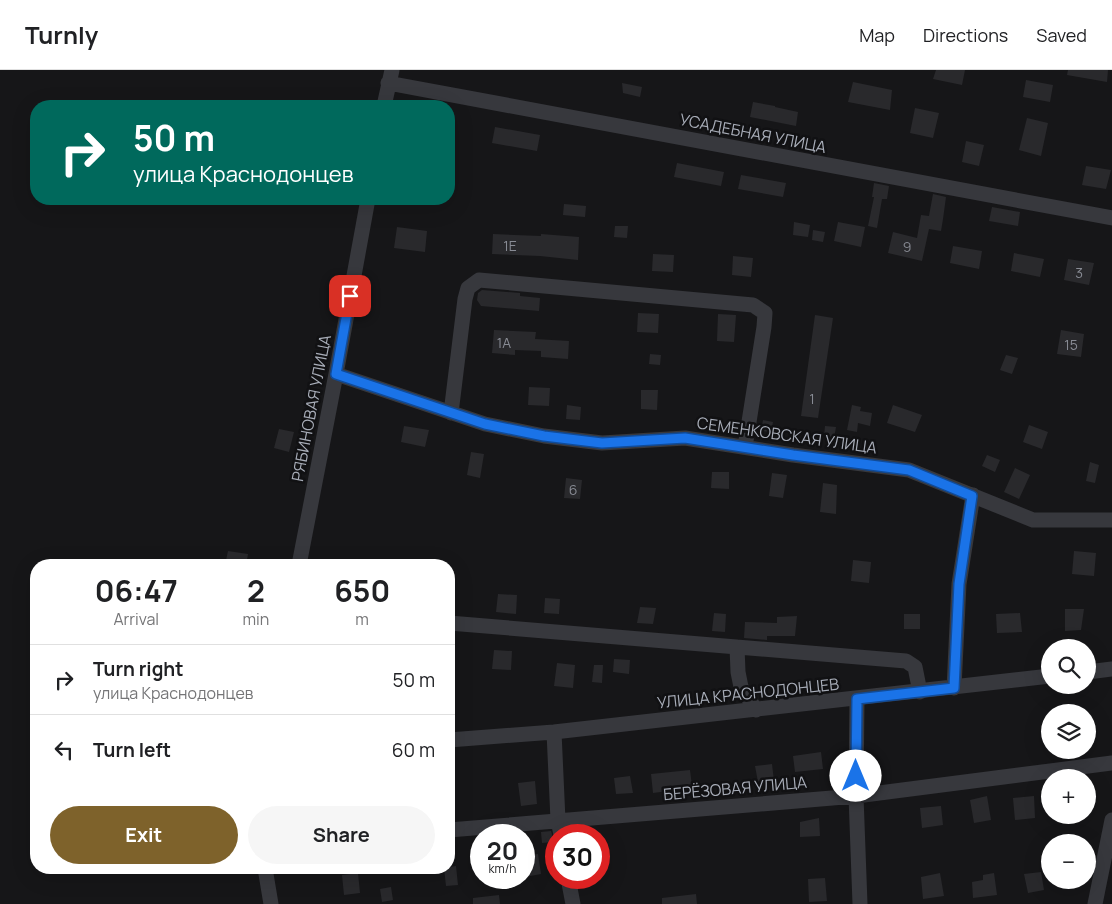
<!DOCTYPE html>
<meta charset="utf-8">
<style>
body{margin:0;font-family:Manrope,sans-serif;background:#f6f6f6;color:#202124;height:100vh;display:flex;flex-direction:column;font-size:19px;white-space:nowrap}
*{box-sizing:border-box;margin:0}
p{font-size:16px;color:#757577}
.icon{flex:none;width:28px;height:28px;fill:none;stroke:currentColor;stroke-width:2;stroke-linecap:round;stroke-linejoin:round}
.map{position:relative;flex:1;overflow:hidden}
.side{position:absolute;left:30px;top:489px;width:425px;height:315px;display:flex;flex-direction:column;background:#fff;border-radius:20px;box-shadow:0 5px 20px #0002}
.side>*{flex:none}
.banner{position:absolute;left:30px;top:30px;width:425px;height:105px;border-radius:20px;box-shadow:0 5px 20px #0002;background:#00695c;color:#fff;overflow:hidden}
.controls{position:absolute;left:1041px;top:569px;display:grid;gap:10px}
.controls a{display:grid;place-items:center;width:55px;height:55px;border-radius:50%;background:#fff;box-shadow:0 5px 20px #0002;font-size:25px}
.speed{position:absolute;left:470px;top:754px;display:flex;gap:10px;font-size:25px;font-weight:700;text-align:center}
.speed>*{display:grid;place-content:center;width:65px;height:65px;border-radius:50%;background:#fff;box-shadow:0 5px 20px #0002;line-height:1}
.speed small{font-size:12px;font-weight:400}
.speed .limit{border:8px solid #d22;background:#fff;color:#111}
.pin{position:absolute;display:grid;place-items:center;width:42px;height:42px;color:#fff;margin:-21px;border-radius:10px;box-shadow:0 2px 8px #0006}
.me{position:absolute;width:55px;margin:-28px;rotate:0deg;stroke-linejoin:round;filter:drop-shadow(0 0 4px #0008)}
.turn{display:flex;align-items:center;gap:18px;height:105px;padding:0 20px;font-size:22px}
.turn .icon{width:65px;height:65px;stroke-width:2.5}
.turn b{display:block;font-size:35px;line-height:42px}
.eta{display:flex;justify-content:space-evenly;align-items:center;height:85px;text-align:center}
.eta b{font-size:30px;font-weight:700;line-height:35px}
.cta{display:flex;gap:10px;margin-top:auto;padding:10px 20px}
.cta a{flex:1;height:58px;border-radius:30px;background:#7e622b;color:#fff;font-size:20px;font-weight:700;line-height:58px;text-align:center}
.cta a+a{background:#f6f6f6;color:#202124}
ul{padding:0;list-style:none}
li{display:flex;align-items:center;gap:15px;height:70px;padding:0 20px;border-top:1px solid #e0e0e0}
li div{flex:1}
li b{display:block;font-size:19px}
li em{font-style:normal}
header{display:flex;align-items:center;gap:30px;box-sizing:border-box;height:70px;padding:0 25px;background:#fff;border-bottom:1px solid #e0e0e0}
header strong{font-size:24px}
nav{display:flex;gap:28px;margin-inline-start:auto;font-size:18px}
.map>svg:first-child{display:block}
.building{fill:#29292c}
.lines{fill:none;stroke-linecap:round;stroke-linejoin:round}
.minor{stroke:#37383d;stroke-width:15}
.route-casing{stroke:#114b97;stroke-width:12}
.route{stroke:#1a73e8;stroke-width:9}
.labels{text-anchor:middle;dominant-baseline:central;stroke-width:5;stroke-linejoin:round;paint-order:stroke}
.number-label{font-size:14px;fill:#888b94}
.street-label{font-size:16px;fill:#a8adb8;stroke:#111113}
</style>
<header>
<strong>Turnly</strong>
<nav><a>Map</a><a>Directions</a><a>Saved</a></nav>
</header>
<div class="map">
<svg width="1112" height="834" viewBox="0 0 1112 834">
<rect width="100%" height="100%" fill="#161618"/>
<!-- building -->
<path class="building" d="M936 0H965L962 15 933 9Z
M1068 0H1108L1107 12 1067 5Z
M1026 10 1053 15 1050 32 1023 27Z
M853 12 892 20 890 40 848 32Z
M622 13 642 17 640 27 623 23Z
M753 32 775 36V37L798 42 796 56 750 47Z
M915 38 939 43 933 68 910 63Z
M1027 48 1048 53 1041 86 1019 80Z
M495 57 540 65 537 81 492 73Z
M966 71 984 75 979 96 962 92Z
M677 93 724 102 721 116 674 107Z
M1086 96 1111 100 1106 119 1082 115Z
M741 105 786 113 783 127 738 119Z
M874 113 889 116 887 129H882L877 158 868 156 874 127H872Z
M933 124 946 127 943 149 941 161 929 159 922 191 888 183 893 162 917 168 921 145 929 146Z
M564 134 586 136 585 147 563 145Z
M992 137 1020 142 1018 156 989 151Z
M794 152 810 155 808 167 793 165Z
M838 152 865 157 861 177 834 171Z
M615 156H628L627 168 614 167Z
M397 157 427 161 425 182 394 178Z
M813 160 825 162 823 172 812 170Z
M493 164 541 166V164L579 167 578 190 540 186 492 184Z
M953 176 982 181 979 199 950 193Z
M1014 183 1044 189 1040 207 1011 201Z
M653 184 674 185 673 202 652 201Z
M733 186 753 188 751 207 732 205Z
M1068 189 1094 193 1089 215 1064 210Z
M482 220 520 223V226L540 228 539 241 481 236 477 230 478 223Z
M638 243 659 244 658 263 637 262Z
M718 244 736 245 734 272 717 271Z
M815 245 833 248 818 348 801 346Z
M494 260 536 262 535 269 569 271 568 289 541 287V281L515 280V285L492 283Z
M1061 260 1084 264 1081 287 1057 284Z
M650 284 661 285 660 295 649 294Z
M1006 285 1018 288 1012 304 1000 300Z
M529 317 550 318 549 336 528 335Z
M641 320H658L657 340 641 339Z
M567 335 581 337 580 350 566 349Z
M852 335 861 337 860 341 872 343 870 356 858 353 857 362 847 360Z
M893 335 922 345 915 362 887 353Z
M763 350 773 352 771 362 761 361Z
M1029 355 1048 362 1042 379 1023 372Z
M404 356 429 360 425 377 401 372Z
M825 356 836 357 834 368 824 367Z
M279 359 294 362 289 382 274 378Z
M471 382 484 384 480 408 467 405Z
M987 385 1000 390 995 402 982 396Z
M1090 392 1099 395 1095 413 1086 411Z
M1015 398 1030 405 1019 429 1004 422Z
M712 402H729V419L711 418Z
M772 403 787 405 783 428 769 426Z
M566 408 582 410 580 429 564 428Z
M823 413 837 415 836 444 820 442Z
M228 481 248 484 246 495H225Z
M1074 481 1096 483 1094 506 1072 504Z
M853 490 871 492 869 513 851 511Z
M498 524 517 525 516 544 496 542Z
M545 528 560 529 559 544 544 543Z
M640 537 656 538 653 554 637 553Z
M1065 539H1084L1081 560 1065 561Z
M714 543 726 544 725 562 712 561Z
M1020 543 1022 562 997 563 996 544Z
M904 544H920V559H904Z
M797 546 795 566H767V570L744 568 745 552 777 553V547Z
M494 580 512 581 511 600 492 599Z
M614 589 630 590 629 604 613 602Z
M557 593 575 595 573 618 554 616Z
M594 595H603L602 613 592 612Z
M821 682 823 699 795 702 793 686Z
M772 694 774 711 758 712 755 696Z
M690 700 692 716 668 718V721L653 723 651 704Z
M630 706 633 723 616 724 614 708Z
M535 711 537 734 521 736 518 713Z
M987 726 991 750 974 753 970 730Z
M1034 726 1035 748 1015 750 1013 728Z
M941 736 943 755 922 758 920 738Z
M819 748 820 766 800 767V752Z
M551 761 554 772 542 773 541 762Z
M538 784 541 804 525 807 524 786Z
M456 796 458 815 446 816 444 798Z
M1041 802 1044 820 1028 823 1024 804Z
M358 803 360 823 344 825 342 805Z
M940 803 944 826 923 829 921 807Z
M994 803 997 825 973 828 972 812 983 810V805Z
M825 808 827 831 809 832 808 809Z
M391 817 393 830 382 832 380 819Z
M696 824 697 834H662V828Z
M499 825 500 834H473V828Z"/>
<g class="lines">
<!-- minor -->
<path class="minor" d="M388 13 1112 148
M384 36 392 0
M336 304 485 354 544 366 602 373 685 368 793 385 909 400 1033 450H1112
M451 343 465 229 468 218 479 210 753 235 765 243 764 257 745 377
M299 495 336 304 368 129
M449 553 906 591 915 597 920 622
M737 577 738 602 741 617 756 640
M1088 602 1112 599
M954 618 959 514 973 425
M857 629 856 726 860 834
M554 662 558 750 561 765
M449 670 554 662 1050 606
M449 760 856 726 1112 693
M265 798 271 834
M568 808 573 834
M1095 834 1112 750"/>
</g>
<g class="lines">
<!-- route casing -->
<g class="route-casing">
<path id="route" d="M350 226 336 304 485 354 544 366 602 373 685 368 793 385 909 400 972 426 959 514 954 618 857 629 856 706"/>
</g>
<!-- route -->
<use href="#route" class="route"/>
</g>
<g class="labels">
<!-- number labels -->
<g class="number-label">
<text x="510" y="175">1Е</text>
<text x="907" y="176">9</text>
<text x="1079" y="202">3</text>
<text x="504" y="272">1А</text>
<text x="1071" y="274">15</text>
<text x="812" y="328">1</text>
<text x="573" y="419">6</text>
</g>
<!-- street labels -->
<g class="street-label">
<text transform="translate(753 63) rotate(11)">УСАДЕБНАЯ УЛИЦА</text>
<text transform="translate(311 338) rotate(-79)">РЯБИНОВАЯ УЛИЦА</text>
<text transform="translate(787 365) rotate(8)">СЕМЕНКОВСКАЯ УЛИЦА</text>
<text transform="translate(748 623) rotate(-6)">УЛИЦА КРАСНОДОНЦЕВ</text>
<text transform="translate(735 718) rotate(-5)">БЕРЁЗОВАЯ УЛИЦА</text>
</g>
</g>
</svg>
<div class="controls">
<a><svg class="icon" aria-label="search" viewBox="0 0 24 24"><circle cx="10" cy="10" r="6"/><path d="M15 15l6 6"/></svg></a>
<a><svg class="icon" aria-label="layers" viewBox="0 0 24 24"><path d="M12 4l9 5-9 5-9-5zM3 14l9 5 9-5"/></svg></a>
<a>+</a>
<a>−</a>
</div>
<div class="speed"><div>20<small>km/h</small></div><div class="limit">30</div></div>
<div class="pin" style="left:350px;top:226px;background:#d93025"><svg class="icon" aria-label="arrive" viewBox="0 0 24 24"><path d="M6 21V4h12l-3 4 3 4H6"/></svg></div>
<svg class="me" style="left:856px;top:706px" viewBox="-20 -20 40 40"><circle r="19" fill="#fff"/><path d="M0-13L10 11 0 6-10 11z" fill="#1a73e8"/></svg>
<div class="banner">
<div class="turn"><svg class="icon" aria-label="right" viewBox="0 0 24 24"><path d="M7 20v-9h11M14 6l5 5-5 5"/></svg><div><b>50 m</b>улица Краснодонцев</div></div>
</div>
<section class="side">
<div class="eta">
<div><b>06:47</b><p>Arrival</p></div>
<div><b>2</b><p>min</p></div>
<div><b>650</b><p>m</p></div>
</div>
<ul>
<li><svg class="icon" aria-label="right" viewBox="0 0 24 24"><path d="M7 20v-9h11M14 6l5 5-5 5"/></svg><div><b>Turn right</b><p>улица Краснодонцев</p></div><em>50 m</em></li>
<li><svg class="icon" aria-label="left" viewBox="0 0 24 24"><path d="M17 20v-9H6M10 6l-5 5 5 5"/></svg><div><b>Turn left</b></div><em>60 m</em></li>
</ul>
<div class="cta"><a>Exit</a><a>Share</a></div>
</section>
</div>
